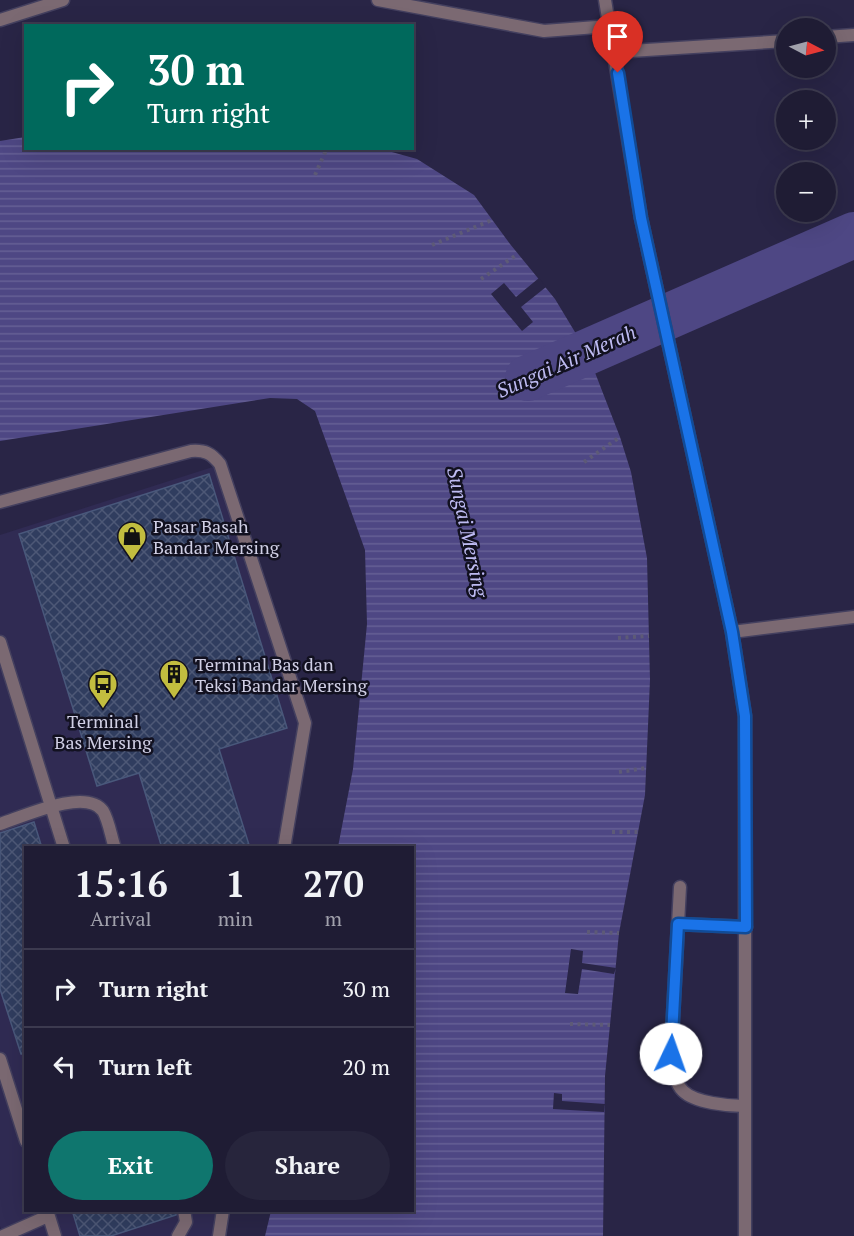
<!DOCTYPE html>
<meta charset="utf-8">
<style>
body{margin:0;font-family:"PT Serif",serif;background:#27253c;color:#f1f3f6;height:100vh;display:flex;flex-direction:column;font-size:22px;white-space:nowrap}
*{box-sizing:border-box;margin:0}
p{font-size:20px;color:#a1a1ac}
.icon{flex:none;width:33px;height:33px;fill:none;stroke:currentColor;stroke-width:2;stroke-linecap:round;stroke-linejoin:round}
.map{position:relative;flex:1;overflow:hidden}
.side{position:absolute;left:24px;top:846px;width:390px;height:366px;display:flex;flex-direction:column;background:#1f1c34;border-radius:0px;box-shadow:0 6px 24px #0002,0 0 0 2px #3c3a4f}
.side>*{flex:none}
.top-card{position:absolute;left:24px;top:24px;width:390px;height:126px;border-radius:0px;box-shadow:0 6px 24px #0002,0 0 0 2px #3c3a4f;background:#00695c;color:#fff;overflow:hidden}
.needle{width:39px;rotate:96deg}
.buttons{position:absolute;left:776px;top:18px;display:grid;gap:12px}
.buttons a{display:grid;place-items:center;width:60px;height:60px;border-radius:50%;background:#1f1c34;box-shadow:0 6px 24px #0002,0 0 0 2px #3c3a4f;font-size:30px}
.pin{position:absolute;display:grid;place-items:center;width:51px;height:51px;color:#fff;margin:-62px -26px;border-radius:50% 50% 50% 0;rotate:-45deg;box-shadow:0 0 6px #0007}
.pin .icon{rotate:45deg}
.me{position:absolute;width:66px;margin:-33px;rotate:3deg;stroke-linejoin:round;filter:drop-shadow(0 0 4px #0008)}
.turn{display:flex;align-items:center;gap:21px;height:126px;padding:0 24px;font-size:27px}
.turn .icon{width:78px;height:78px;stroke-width:2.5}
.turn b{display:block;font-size:42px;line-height:51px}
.eta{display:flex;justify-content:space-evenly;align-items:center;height:102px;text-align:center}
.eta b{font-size:36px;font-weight:800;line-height:42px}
.button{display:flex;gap:12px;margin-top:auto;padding:12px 24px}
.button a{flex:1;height:69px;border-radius:36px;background:#0f766e;color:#fff;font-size:24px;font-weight:800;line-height:69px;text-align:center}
.button a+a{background:#27253c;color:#f1f3f6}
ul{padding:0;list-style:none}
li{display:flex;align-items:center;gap:18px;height:78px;padding:0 24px;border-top:2px solid #3c3a4f}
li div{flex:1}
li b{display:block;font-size:22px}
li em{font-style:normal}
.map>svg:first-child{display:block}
.built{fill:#302b53}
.water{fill:url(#water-rules)}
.pier{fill:#292546}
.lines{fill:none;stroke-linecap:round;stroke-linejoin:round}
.river{stroke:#4e4784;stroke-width:46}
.building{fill:url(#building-cross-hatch);stroke:#49587b;stroke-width:1.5}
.service-casing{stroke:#44405f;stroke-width:15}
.minor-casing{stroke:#44405f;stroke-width:15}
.path{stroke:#5d5a77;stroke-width:4;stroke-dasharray:3 4.5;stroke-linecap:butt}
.service{stroke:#7b6972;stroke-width:12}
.minor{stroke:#7b6972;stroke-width:12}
.route-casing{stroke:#114b97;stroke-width:15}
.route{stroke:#1a73e8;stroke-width:10}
.labels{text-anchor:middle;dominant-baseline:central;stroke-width:5;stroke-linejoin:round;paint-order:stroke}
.poi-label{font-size:18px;fill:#d0cfe5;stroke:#121120;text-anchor:start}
.water-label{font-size:20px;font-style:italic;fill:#bebbf2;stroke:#121120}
</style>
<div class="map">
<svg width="854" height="1236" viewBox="0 0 854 1236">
<defs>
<pattern id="water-rules" width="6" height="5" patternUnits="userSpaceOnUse" patternTransform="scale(1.5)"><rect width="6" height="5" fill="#4e4784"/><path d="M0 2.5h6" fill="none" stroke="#666095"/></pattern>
<pattern id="building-cross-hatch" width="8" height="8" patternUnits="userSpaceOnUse" patternTransform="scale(1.5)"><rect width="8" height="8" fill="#303d5f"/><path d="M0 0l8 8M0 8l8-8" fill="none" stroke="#4d5876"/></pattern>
</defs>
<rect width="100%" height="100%" fill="#292546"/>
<!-- built -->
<path class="built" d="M216 466 298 723 277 847 26 848V1210L218 1211 214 1236H3L0 1226V535Z"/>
<!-- water -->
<path class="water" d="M25 137 26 148 381 149 417 159 474 195 510 244 555 299 587 352 620 437 631 472 647 558 650 680 645 795 619 933 605 1076 603 1236H265L271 1211 412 1210V848L338 847 353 769 367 624 365 550 315 411 297 399 270 398 0 441V141Z"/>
<!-- pier -->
<path class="pier" d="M539 278 546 287 521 307 533 322 522 331 491 294 504 283 516 297Z
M571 949 583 951 582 963 616 968 614 974 582 969 578 994 565 993Z
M554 1093 562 1094V1101L605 1104 604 1112 553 1109Z"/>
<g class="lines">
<!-- river -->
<path class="river" d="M528 378 854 235"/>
</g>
<!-- building -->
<path class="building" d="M209 474 287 728 219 749 250 848H162L139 773 97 786 19 534Z
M34 822 42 848H26V1054H21L0 989V833Z
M72 1210H176V1215L111 1236H80Z"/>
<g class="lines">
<!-- service casing -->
<g class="service-casing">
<path id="service" d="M0 502 191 451C205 450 211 453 220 464L305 723 284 848
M0 642 64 848
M0 824C22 817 86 787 103 811 109 821 111 837 115 848
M680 887 671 1054C673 1067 674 1082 683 1091 695 1103 729 1106 744 1106
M678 924 746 927
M0 1059 26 1141
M47 1210 55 1236
M3 1236 48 1216
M178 1236 186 1222 184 1210
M219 1236 223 1210"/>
</g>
<!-- minor casing -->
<g class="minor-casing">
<path id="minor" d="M378 0 544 31 610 26
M605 0 641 218 732 632 745 716V1236
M0 20 63 0
M825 37 854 35
M615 52 786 41
M732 632 854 617"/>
</g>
<!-- path -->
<path class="path" d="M315 175 327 148
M432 245 492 220
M481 279 518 254
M584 462 620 437
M618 638 649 636
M619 772 646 768
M612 832H638
M587 932 619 933
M570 1024 610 1025"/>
<!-- service -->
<use href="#service" class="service"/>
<!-- minor -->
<use href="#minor" class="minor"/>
</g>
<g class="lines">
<!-- route casing -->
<g class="route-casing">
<path id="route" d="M618 73 641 218 732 632 745 716 746 927 678 924 671 1054"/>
</g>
<!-- route -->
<use href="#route" class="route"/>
</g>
<!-- icons -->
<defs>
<g id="shop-pin" transform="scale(1.5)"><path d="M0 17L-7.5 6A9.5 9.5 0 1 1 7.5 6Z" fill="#c2bd3f" stroke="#121120"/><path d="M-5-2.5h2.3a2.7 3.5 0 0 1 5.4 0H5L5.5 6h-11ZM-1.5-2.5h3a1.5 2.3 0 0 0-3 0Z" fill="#111"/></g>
<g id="building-pin" transform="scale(1.5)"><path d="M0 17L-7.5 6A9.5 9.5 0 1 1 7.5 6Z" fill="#c2bd3f" stroke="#121120"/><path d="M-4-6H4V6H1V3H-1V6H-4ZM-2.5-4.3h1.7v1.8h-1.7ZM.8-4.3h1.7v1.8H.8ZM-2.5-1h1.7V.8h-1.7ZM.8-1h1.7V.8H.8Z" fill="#111"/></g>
<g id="bus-pin" transform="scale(1.5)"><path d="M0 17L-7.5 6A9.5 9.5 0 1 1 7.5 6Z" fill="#c2bd3f" stroke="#121120"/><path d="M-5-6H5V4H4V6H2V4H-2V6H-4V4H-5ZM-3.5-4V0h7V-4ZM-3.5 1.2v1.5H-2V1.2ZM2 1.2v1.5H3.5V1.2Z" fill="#111"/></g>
</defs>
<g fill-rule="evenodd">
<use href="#shop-pin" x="132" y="536"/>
<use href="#building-pin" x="174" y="674"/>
<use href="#bus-pin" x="103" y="684"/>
</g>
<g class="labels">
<!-- poi labels -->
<g class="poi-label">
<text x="153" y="526">Pasar Basah<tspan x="153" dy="21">Bandar Mersing</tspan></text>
<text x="195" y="664">Terminal Bas dan<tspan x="195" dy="21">Teksi Bandar Mersing</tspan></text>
<text x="103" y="721" text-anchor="middle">Terminal<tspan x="103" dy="21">Bas Mersing</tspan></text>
</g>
<!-- water labels -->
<g class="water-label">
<text transform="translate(566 361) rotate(-24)">Sungai Air Merah</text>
<text transform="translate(468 532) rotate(78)">Sungai Mersing</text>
</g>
</g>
</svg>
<div class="buttons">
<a><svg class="needle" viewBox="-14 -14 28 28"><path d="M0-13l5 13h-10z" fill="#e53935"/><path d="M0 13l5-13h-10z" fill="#a1a1ac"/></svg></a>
<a>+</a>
<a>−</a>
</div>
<div class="pin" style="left:618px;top:73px;background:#d93025"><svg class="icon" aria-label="arrive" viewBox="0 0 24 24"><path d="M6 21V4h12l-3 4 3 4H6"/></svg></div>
<svg class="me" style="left:671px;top:1054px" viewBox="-20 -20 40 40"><circle r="19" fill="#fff"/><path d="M0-13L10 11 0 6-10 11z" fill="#1a73e8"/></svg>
<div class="top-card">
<div class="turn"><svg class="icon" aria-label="right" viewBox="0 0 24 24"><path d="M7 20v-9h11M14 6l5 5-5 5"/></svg><div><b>30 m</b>Turn right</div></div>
</div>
<section class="side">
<div class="eta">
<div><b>15:16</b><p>Arrival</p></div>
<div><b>1</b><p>min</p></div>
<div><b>270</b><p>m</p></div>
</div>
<ul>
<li><svg class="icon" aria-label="right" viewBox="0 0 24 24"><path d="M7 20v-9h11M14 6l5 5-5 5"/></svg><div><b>Turn right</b></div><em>30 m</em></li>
<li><svg class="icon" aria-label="left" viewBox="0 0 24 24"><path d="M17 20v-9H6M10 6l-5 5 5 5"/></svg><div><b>Turn left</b></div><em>20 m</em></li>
</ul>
<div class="button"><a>Exit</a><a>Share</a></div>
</section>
</div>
